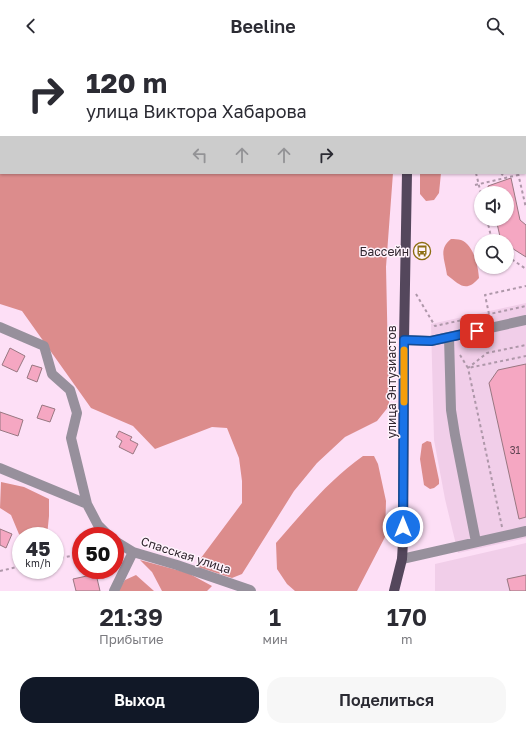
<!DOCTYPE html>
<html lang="ru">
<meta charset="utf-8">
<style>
body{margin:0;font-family:"Golos Text",sans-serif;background:#f7f7f7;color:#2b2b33;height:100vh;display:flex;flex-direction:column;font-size:15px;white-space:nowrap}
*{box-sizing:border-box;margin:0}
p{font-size:13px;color:#7c7c81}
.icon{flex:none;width:22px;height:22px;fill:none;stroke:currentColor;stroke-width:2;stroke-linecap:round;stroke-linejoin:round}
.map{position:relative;height:539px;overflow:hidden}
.details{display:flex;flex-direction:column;background:#fff;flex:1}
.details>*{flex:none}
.guide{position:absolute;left:0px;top:0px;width:526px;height:122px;box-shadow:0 1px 3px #0004;background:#fff;color:#2b2b33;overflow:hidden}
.tools{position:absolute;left:474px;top:134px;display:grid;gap:8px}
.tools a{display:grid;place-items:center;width:40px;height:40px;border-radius:50%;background:#fff;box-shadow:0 1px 3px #0004;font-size:20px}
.speed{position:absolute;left:12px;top:475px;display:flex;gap:8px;font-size:20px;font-weight:700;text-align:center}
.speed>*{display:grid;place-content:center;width:52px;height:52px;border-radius:50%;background:#fff;box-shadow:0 1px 3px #0004;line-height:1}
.speed small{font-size:10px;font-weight:400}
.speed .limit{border:6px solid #d22;background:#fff;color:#111}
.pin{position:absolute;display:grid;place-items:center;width:34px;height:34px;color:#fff;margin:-17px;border-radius:8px;box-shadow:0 2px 6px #0006}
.me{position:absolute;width:44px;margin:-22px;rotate:0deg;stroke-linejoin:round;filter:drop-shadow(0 0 3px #0008)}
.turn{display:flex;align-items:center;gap:14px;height:84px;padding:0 20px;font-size:18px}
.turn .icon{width:52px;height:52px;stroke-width:2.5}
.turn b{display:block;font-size:28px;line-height:34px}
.lanes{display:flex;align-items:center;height:38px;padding:0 20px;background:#0003;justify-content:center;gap:20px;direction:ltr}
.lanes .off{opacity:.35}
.eta{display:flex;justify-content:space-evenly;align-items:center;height:68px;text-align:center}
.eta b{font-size:24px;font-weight:600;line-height:28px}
.action{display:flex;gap:8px;margin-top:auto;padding:8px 20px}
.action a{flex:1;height:46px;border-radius:16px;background:#111827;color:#fff;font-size:16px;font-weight:600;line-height:46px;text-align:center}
.action a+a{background:#f7f7f7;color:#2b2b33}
header{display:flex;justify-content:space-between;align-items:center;height:52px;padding:0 20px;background:#fff;font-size:18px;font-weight:600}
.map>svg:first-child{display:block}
.built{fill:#f1cee9}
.forest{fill:#dc8c8c}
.building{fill:#f5a7c2;stroke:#987781}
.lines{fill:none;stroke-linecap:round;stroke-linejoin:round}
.path{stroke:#ae97a9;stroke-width:2;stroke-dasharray:3 3;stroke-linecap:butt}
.minor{stroke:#97909c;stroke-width:10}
.major{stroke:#54475c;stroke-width:10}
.route-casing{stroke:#114b97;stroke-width:10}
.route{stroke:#1a73e8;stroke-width:7}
.slow{stroke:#f59e0b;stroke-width:7}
.labels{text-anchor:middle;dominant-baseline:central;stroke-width:3;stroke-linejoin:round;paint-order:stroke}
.number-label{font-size:10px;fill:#624654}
.poi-label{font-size:12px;fill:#31262f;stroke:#fff3fc;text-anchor:end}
.street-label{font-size:12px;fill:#31262f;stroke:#fff3fc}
</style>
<header><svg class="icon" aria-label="back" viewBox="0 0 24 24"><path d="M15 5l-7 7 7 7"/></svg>Beeline<svg class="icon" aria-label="search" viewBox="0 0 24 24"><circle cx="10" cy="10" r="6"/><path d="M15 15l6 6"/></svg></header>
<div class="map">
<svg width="526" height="539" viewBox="0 0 526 539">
<rect width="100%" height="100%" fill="#fddff6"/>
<!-- built -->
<path class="built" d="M526 251V486L458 501 445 447 434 388 431 272Z
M526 491V539H435V512Z"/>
<!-- forest -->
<path class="forest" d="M0 0H409L1 1V121H393L386 215 389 354 377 369 345 385 317 411 294 439 242 522 232 526 195 514 242 451V429L239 406 227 376 212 375 155 397 133 374 91 356 22 259 0 252Z
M420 121H441L439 141 434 148 426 149 420 142Z
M451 187C454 187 458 187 461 188 474 193 478 214 479 226 466 241 460 233 447 223 445 208 438 197 451 187Z
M427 389 431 390 439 428V432L434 436 430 437 424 433 420 407 422 392Z
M363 404H374L378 412 386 449 385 485 357 539H295L287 532 277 517 276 491C303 460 329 428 363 404Z
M1 430 24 435 49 447V464L47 484H21V487L11 463 0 456Z
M140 508 188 521 212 534 207 539H162L152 520Z
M136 523 154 539H119V537L125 528Z"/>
<!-- building -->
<path class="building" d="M511 126 520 168 526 173V205L507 193V189H501L496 167H507V141H489L488 134Z
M10 296 25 304 17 320 2 313Z
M526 312V465L519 467 489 331 498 318Z
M32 313 42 316 37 330 27 326Z
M42 353 55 357 50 370 37 366Z
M0 360 23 368 18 384 0 378Z
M119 379 132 385 130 388 138 392 133 402 119 395 122 389 116 385Z
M0 477 12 482 6 496 0 493Z
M96 522 100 539H76L73 527Z
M526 523V539H510L507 527Z"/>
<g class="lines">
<!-- path -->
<path class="path" d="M234 0 237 1
M502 0 505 1
M514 1 515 0
M525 7H526
M525 29 526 26
M525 37H526
M525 62 526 59
M476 121 481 142
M501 121 505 126
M518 121 526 156
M475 133 518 123
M487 167 492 189
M507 204 526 217
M416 242 435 274 526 254
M489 262 485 243 526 234
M460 303 468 316 526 304
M502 475 468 316 487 301 526 293
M55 507 81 502
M0 519 21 514"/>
<!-- minor -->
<path class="minor" d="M487 1V0
M525 98H526
M0 275 44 294 52 322 70 338 77 361 71 386 87 452
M449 285 451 358 455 383 476 490
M404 288 431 289 526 268
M0 416 87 452 98 473 109 484
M115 489 133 500 177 513 250 538 251 539
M402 507 526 479
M114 539 133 500"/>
<!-- major -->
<path class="major" d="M422 1 423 0
M394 539 402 507 403 490 404 288 407 121"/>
</g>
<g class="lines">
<!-- route casing -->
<g class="route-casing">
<path id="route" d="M403 475 404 288 431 289 477 279"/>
</g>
<!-- route -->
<use href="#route" class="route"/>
<!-- slow -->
<path class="slow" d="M404 350V298"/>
</g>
<!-- icons -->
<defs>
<g id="bus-ring" transform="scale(0.9)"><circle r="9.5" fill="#fff3fc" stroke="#8d6e11" stroke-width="1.5"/><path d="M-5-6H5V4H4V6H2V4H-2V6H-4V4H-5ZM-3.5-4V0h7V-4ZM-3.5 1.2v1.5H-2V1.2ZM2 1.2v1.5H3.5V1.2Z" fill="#8d6e11"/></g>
</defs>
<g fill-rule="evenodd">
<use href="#bus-ring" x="422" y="199"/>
</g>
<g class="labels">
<!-- number labels -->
<g class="number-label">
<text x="515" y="398">31</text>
</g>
<!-- poi labels -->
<g class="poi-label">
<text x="409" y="199">Бассейн</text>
</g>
<!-- street labels -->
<g class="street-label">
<text transform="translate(391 330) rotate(-90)">улица Энтузиастов</text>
<text transform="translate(186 503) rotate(18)">Спасская улица</text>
</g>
</g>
</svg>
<div class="tools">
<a><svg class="icon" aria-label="sound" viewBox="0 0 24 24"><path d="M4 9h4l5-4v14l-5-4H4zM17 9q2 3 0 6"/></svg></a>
<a><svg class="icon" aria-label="search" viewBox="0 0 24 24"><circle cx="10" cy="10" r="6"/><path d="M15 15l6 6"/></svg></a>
</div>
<div class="speed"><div>45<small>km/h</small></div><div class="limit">50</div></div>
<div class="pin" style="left:477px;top:279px;background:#d93025"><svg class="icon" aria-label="arrive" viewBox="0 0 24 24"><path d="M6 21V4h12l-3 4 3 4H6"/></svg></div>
<svg class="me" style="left:403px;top:475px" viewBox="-20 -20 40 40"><circle r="17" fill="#1a73e8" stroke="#fff" stroke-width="3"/><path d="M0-11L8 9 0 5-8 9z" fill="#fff"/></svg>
<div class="guide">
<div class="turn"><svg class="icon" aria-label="right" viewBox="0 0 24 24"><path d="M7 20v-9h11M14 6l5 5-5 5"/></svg><div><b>120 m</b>улица Виктора Хабарова</div></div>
<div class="lanes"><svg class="icon off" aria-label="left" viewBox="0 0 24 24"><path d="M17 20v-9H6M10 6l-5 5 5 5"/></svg><svg class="icon off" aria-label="ahead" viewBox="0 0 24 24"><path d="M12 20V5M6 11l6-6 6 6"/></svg><svg class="icon off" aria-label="ahead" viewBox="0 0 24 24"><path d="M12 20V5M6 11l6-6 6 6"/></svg><svg class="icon" aria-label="right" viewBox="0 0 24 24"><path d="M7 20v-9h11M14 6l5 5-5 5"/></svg></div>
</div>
</div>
<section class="details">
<div class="eta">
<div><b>21:39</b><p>Прибытие</p></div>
<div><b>1</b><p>мин</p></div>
<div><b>170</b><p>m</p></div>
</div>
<div class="action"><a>Выход</a><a>Поделиться</a></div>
</section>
